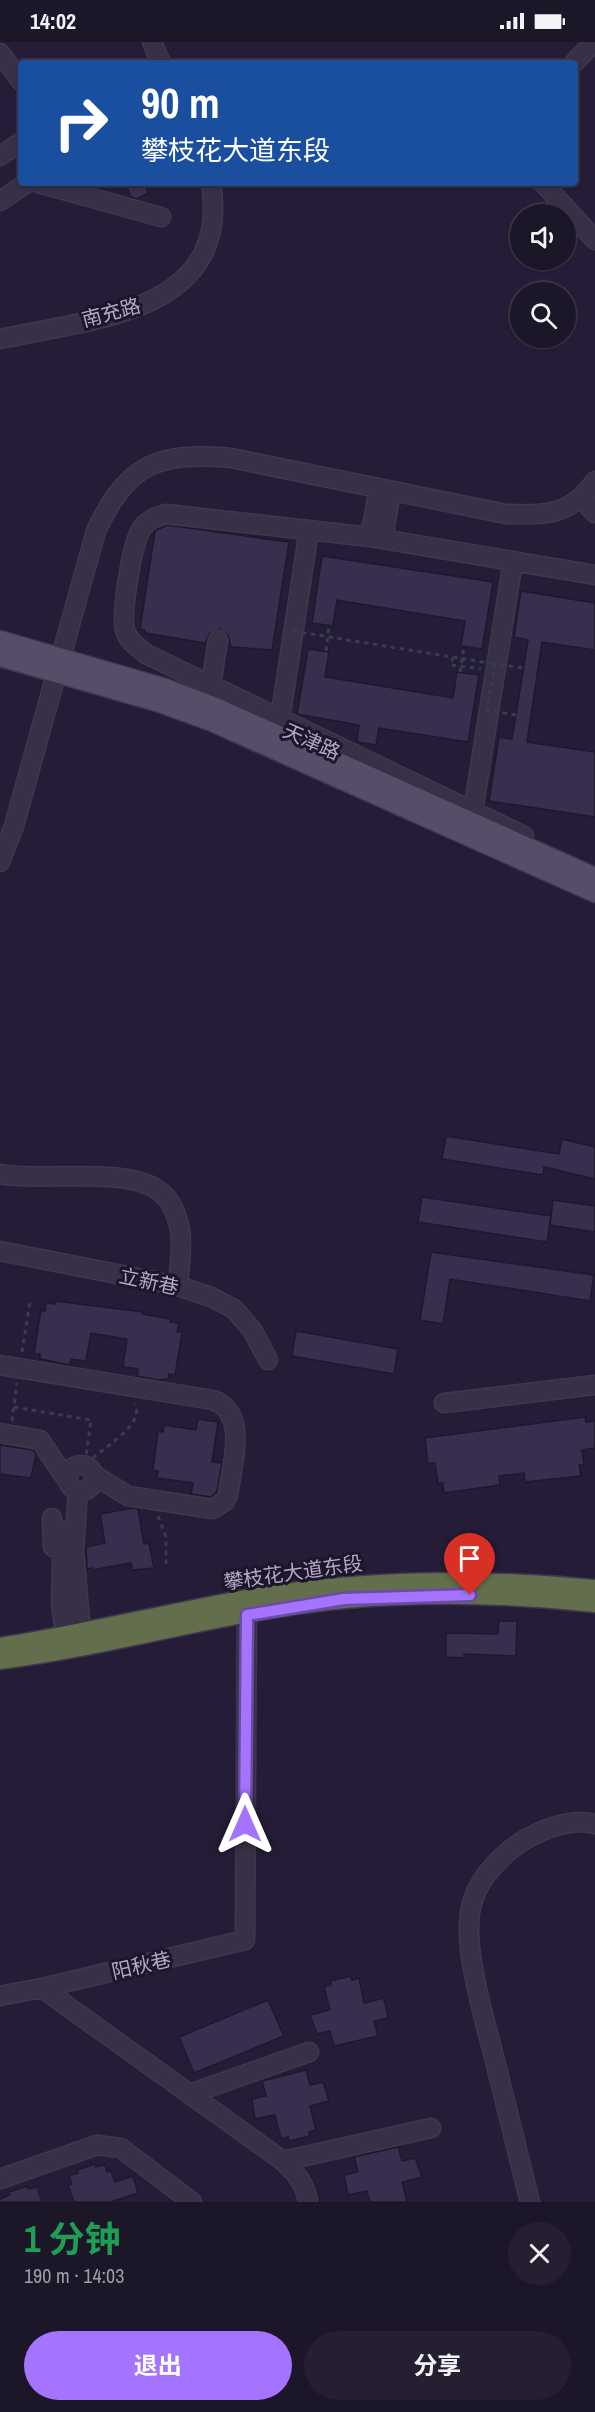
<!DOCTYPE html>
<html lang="zh">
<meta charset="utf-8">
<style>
body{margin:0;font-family:"Archivo Narrow","Noto Sans SC",sans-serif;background:#251f31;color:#f1f3f6;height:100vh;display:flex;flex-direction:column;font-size:22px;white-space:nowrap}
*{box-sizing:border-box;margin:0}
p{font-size:20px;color:#a09fa8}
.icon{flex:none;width:33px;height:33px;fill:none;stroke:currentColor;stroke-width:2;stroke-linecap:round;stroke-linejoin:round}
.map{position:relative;height:2160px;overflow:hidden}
.drawer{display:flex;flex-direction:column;background:#1c1629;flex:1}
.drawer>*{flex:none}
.hud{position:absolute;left:18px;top:18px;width:560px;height:126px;border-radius:6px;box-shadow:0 2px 4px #0004,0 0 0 2px #3a3546;background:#1a4fa0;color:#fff;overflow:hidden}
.fabs{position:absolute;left:510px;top:162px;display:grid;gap:12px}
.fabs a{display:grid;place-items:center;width:66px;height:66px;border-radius:50%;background:#1c1629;box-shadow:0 2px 4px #0004,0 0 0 2px #3a3546;font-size:30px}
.pin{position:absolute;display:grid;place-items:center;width:51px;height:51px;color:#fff;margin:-62px -26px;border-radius:50% 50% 50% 0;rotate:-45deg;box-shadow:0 0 6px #0007}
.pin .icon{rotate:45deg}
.me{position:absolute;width:66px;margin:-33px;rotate:0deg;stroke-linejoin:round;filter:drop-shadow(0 0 4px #0008)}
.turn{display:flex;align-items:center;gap:21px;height:126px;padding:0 24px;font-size:27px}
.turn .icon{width:78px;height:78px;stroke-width:2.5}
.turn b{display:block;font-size:42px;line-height:51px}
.round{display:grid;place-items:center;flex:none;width:63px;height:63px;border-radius:32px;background:#251f31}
.summary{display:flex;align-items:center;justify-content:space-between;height:102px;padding:0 24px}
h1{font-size:36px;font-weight:700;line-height:45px;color:#1e9e55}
.cta{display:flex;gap:12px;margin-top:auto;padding:12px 24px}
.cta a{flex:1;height:69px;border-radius:36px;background:#a574ff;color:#fff;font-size:24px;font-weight:700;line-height:69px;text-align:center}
.cta a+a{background:#251f31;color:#f1f3f6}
.status{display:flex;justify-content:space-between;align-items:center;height:42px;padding:0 30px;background:#1c1629;direction:ltr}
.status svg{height:16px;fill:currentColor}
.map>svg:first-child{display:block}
.building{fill:#382e4e;stroke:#1f182d;stroke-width:1.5}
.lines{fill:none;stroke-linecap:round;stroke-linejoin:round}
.minor-casing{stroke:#3e374d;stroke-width:21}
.major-casing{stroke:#3e374d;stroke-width:21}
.highway-casing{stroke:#40384e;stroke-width:21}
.path{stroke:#373c50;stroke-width:3;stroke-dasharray:4.5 4.5;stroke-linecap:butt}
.minor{stroke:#383047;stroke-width:18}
.major{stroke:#564e68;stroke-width:18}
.highway{stroke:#626e4c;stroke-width:18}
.path-bridge{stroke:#373c50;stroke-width:3;stroke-dasharray:4.5 4.5;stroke-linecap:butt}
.route-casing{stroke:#6b4ba6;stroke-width:15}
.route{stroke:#a574ff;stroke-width:10}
.labels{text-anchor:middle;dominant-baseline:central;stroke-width:6;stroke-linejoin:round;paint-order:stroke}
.street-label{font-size:20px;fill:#b3a9c5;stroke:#1d162b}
</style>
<div class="status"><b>14:02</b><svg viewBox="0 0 49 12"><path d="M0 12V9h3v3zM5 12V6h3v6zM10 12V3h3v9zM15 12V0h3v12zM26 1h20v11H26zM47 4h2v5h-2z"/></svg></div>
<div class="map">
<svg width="595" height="2160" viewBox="0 0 595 2160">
<rect width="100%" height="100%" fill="#251d37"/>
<!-- building -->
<path class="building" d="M125 141H144L148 151 137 157 131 155Z
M167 483 289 500 272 608 231 605 228 593 220 587 210 591 205 601 145 591V588L140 587 155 489Z
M322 514 493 540 482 607 461 604 465 579 337 558 333 584 312 581Z
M521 549 595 561V608L542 600 527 700 595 710V775L489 759 499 695 512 697 516 673 528 598 514 595Z
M308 607 329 610 325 635 453 656 457 630 479 633 468 700 379 686 376 703 357 700 359 683 297 672Z
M446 1094 559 1112 562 1097 595 1105V1137L544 1125 543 1133 442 1117Z
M422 1155 551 1174 547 1200 418 1180Z
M553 1158 595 1164V1190L550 1183Z
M431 1210 594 1233 590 1259 450 1237 443 1282 420 1278Z
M55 1259 143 1270 142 1272 171 1277 170 1280 179 1281 177 1290H182L175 1333 169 1332 168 1337 158 1338 137 1334 138 1327 123 1325 127 1297 91 1291 86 1319 71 1317 70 1323 40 1317V1312H34L41 1268 45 1269 46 1261 55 1262Z
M296 1289 398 1307 394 1332 292 1314Z
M585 1375 586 1380 595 1379V1406L582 1408 584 1423H579L581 1434 525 1440 524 1431 499 1434 500 1443 444 1451 443 1441H438L435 1421 428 1422 425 1396Z
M198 1377 218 1380 212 1420 222 1421 217 1449 211 1455 191 1452 193 1441 157 1436 158 1429 153 1428 158 1389 163 1390 164 1383 196 1388Z
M0 1403 33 1408 36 1412 31 1436 0 1432Z
M133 1466 138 1467 144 1502 149 1501 154 1526 132 1528 131 1521 92 1528V1526L87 1527 86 1505 105 1501 100 1472Z
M499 1579H517L516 1614 464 1612V1616L446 1615V1591L498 1592Z
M351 1934 352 1938 359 1936 364 1961 384 1956 388 1976 374 1979 378 1994 334 2004 330 1989 317 1992 310 1973 330 1968 324 1945 331 1943 330 1939Z
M268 1958 284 1994 194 2031 179 1995Z
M306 2028 310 2043 323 2040 329 2059 310 2064 316 2088 309 2090 310 2094 289 2099 288 2095 281 2097 275 2073 255 2077 252 2057 266 2054 262 2039Z
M398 2105 402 2119 415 2116 422 2135 402 2140 407 2160H370L367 2149 348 2153 344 2133 358 2130 354 2115Z
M95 2122 96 2125 105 2122 107 2130 111 2129 115 2140 133 2134 138 2151 110 2160H74L68 2143 72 2142 69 2134 78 2131 77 2128Z
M28 2144V2147L37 2145 42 2160H0V2157L10 2153 9 2150Z"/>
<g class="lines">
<!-- minor casing -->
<g class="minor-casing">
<path id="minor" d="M152 0 161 21
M0 11 21 39
M574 21 594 0
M0 114 21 100
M38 141 161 175
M543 141 595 198
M0 159 27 141
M0 297C92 277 232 271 211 141
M582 457 595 471
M370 495 379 447
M383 497 391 449
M211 643 218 598
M280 677 309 488
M473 769 513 519
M524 794 146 612C138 605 128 599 125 588 121 571 132 499 142 486 149 477 157 475 166 472L370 495 595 533
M0 820 14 784 96 489C128 421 158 410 231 416L506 472C546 473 570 474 595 439
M0 1132C42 1140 127 1124 159 1149 172 1158 177 1173 180 1188 183 1205 179 1226 178 1244
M0 1209 178 1244 211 1255 234 1267 253 1289 268 1318
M0 1323 213 1358C249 1371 232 1423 228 1453L225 1459 213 1467 128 1454 94 1433
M444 1361 595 1343
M0 1391 40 1398 69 1441
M68 1436a13 13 0 1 1 26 0a13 13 0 1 1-26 0Z
M78 1449 74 1509 81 1592
M52 1476 53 1505
M63 1489 61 1560 65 1595
M247 1557 245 1898 42 1946 283 2119C296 2131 305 2141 308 2160
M0 1954 42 1946
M190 2052 309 2010
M283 2119 431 2086
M0 2137 97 2103 121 2106 192 2160
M530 2160C518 2113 507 2066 495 2019 485 1977 459 1898 473 1858 481 1833 504 1810 526 1797 546 1786 571 1776 595 1782"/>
</g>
<!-- major casing -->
<g class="major-casing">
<path id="major" d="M0 598 165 646 218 666 595 835
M0 615 160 661 212 680 595 851"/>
</g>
<!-- highway casing -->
<g class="highway-casing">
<path id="highway" d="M0 1605C83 1592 163 1572 246 1557 361 1537 479 1536 595 1547
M0 1618C116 1603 229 1568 345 1557 428 1550 512 1552 595 1561"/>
</g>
<!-- path -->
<path class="path" d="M326 609 329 583
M453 615 451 623 481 627
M22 1310 30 1260
M14 1365 91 1378 85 1421
M12 1379 17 1341
M93 1416C106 1404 145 1382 135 1362
M158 1474 166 1495V1524"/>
<!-- minor -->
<use href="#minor" class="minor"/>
<!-- major -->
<use href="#major" class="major"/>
<!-- highway -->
<use href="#highway" class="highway"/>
<!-- path-bridge -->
<path class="path-bridge" d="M293 589 495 622
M460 630 464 604
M516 673 487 668 495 622 523 626"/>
</g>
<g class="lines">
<!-- route casing -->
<g class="route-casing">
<path id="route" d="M245 1782 247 1573 344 1557 470 1553"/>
</g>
<!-- route -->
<use href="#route" class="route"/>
</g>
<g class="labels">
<!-- street labels -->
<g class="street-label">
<text transform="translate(111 270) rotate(-15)">南充路</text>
<text transform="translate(312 699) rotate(24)">天津路</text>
<text transform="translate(149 1239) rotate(12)">立新巷</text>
<text transform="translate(293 1530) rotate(-8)">攀枝花大道东段</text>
<text transform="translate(141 1923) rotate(-13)">阳秋巷</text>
</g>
</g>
</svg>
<div class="fabs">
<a><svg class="icon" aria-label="sound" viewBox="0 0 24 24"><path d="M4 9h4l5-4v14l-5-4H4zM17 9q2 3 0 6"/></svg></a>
<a><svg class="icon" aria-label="search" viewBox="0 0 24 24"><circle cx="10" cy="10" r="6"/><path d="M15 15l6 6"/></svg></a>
</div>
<div class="pin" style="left:470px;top:1553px;background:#d93025"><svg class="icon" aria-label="arrive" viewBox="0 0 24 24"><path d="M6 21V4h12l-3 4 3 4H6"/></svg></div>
<svg class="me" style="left:245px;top:1782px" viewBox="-20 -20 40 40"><path d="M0-17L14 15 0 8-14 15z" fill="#a574ff" stroke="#fff" stroke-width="4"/></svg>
<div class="hud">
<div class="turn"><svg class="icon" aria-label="right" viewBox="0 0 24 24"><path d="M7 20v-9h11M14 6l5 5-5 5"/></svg><div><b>90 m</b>攀枝花大道东段</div></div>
</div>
</div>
<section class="drawer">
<div class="summary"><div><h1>1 分钟</h1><p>190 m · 14:03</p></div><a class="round"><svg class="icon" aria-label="close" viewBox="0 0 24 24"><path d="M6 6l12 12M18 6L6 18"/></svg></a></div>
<div class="cta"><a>退出</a><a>分享</a></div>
</section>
